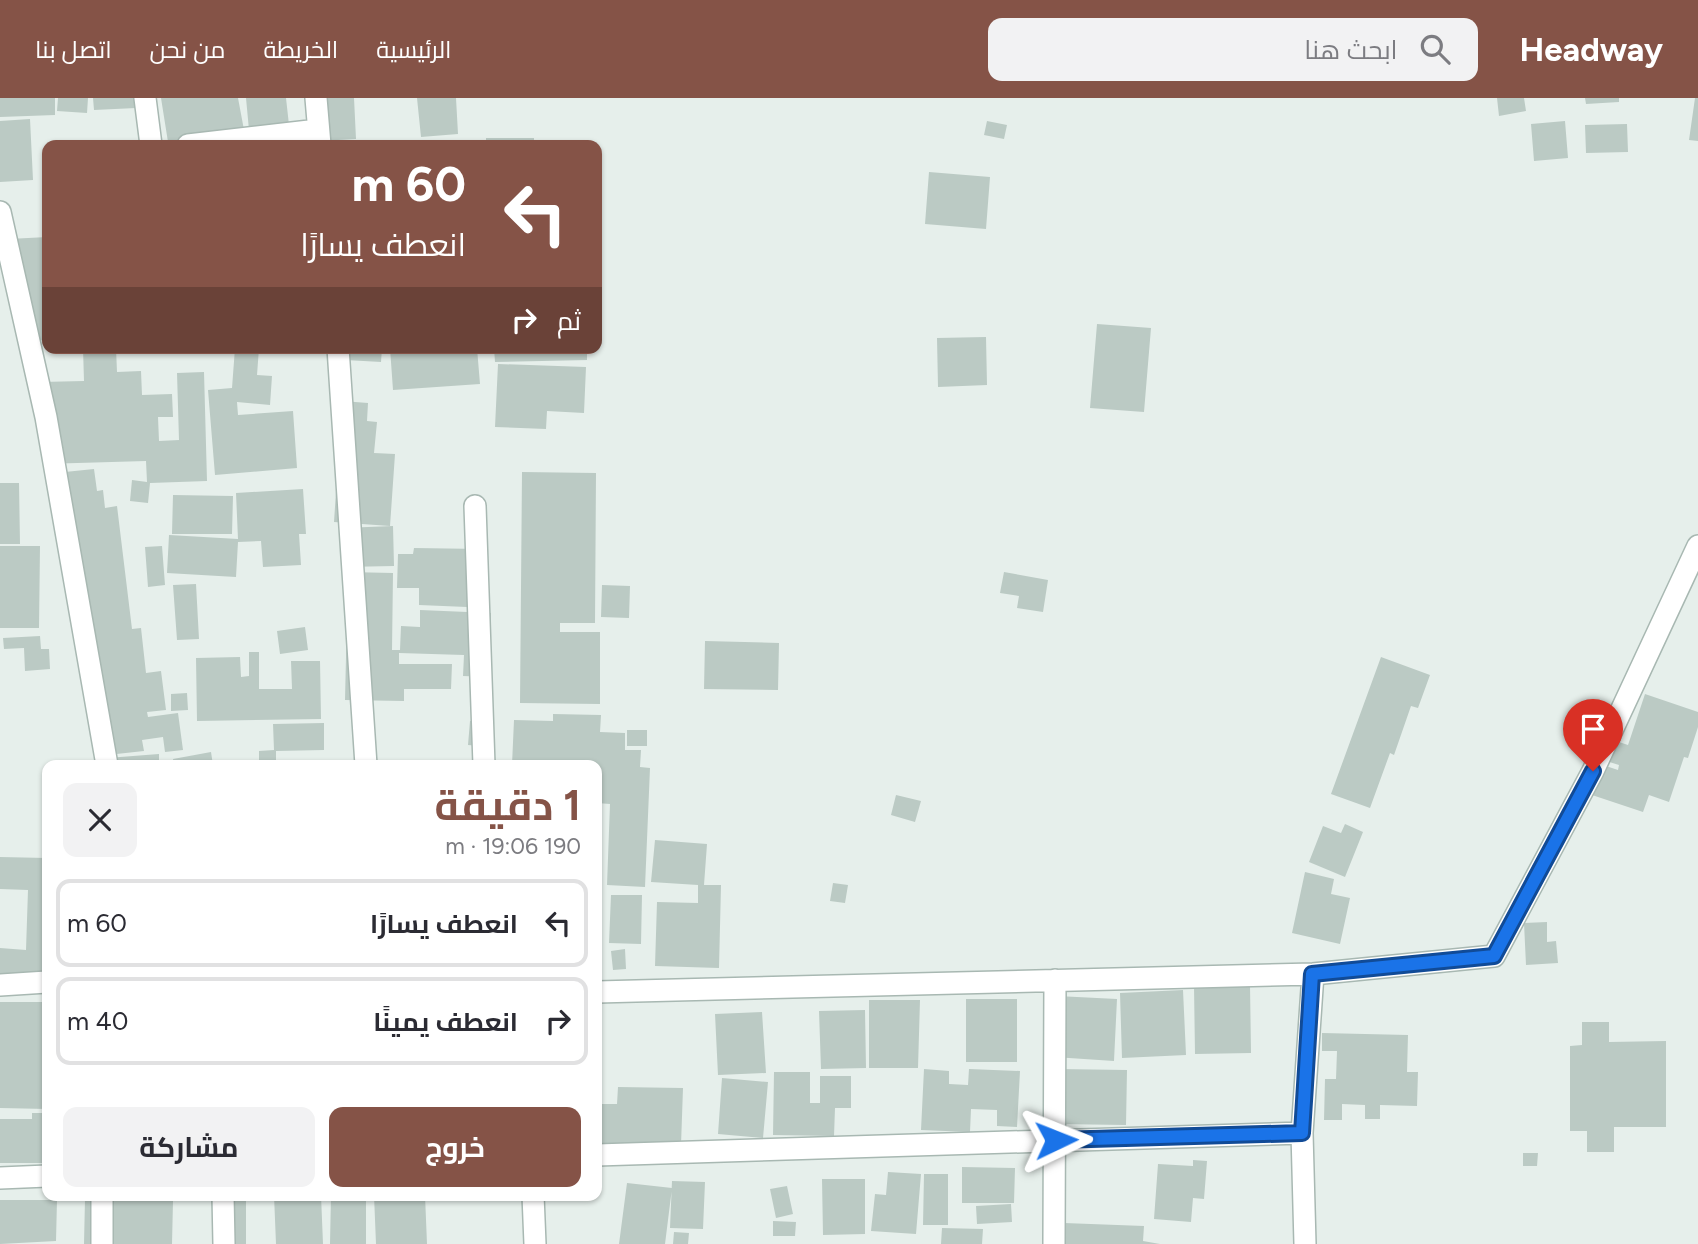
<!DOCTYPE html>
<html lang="ar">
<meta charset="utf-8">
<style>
body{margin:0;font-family:Figtree,Cairo,sans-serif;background:#f2f2f3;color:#2b2b33;direction:rtl;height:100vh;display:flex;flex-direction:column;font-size:26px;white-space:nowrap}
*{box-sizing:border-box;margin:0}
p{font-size:23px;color:#7c7c81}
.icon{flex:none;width:38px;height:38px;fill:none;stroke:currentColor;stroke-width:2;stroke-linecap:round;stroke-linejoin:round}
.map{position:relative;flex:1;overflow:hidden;direction:ltr}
.panel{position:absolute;left:42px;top:662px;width:560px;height:441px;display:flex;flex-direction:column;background:#fff;border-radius:14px;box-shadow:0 2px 5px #0004;direction:rtl}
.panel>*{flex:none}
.guide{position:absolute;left:42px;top:42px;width:560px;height:214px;border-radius:14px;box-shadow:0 2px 5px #0004;direction:rtl;background:#855347;color:#fff;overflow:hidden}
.pin{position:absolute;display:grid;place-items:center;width:60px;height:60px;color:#fff;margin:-72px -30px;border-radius:50% 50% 50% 0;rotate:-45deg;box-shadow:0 0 7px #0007}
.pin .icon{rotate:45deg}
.me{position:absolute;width:77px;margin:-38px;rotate:88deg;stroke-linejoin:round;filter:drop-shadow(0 0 5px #0008)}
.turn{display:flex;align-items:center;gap:24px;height:147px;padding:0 21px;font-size:32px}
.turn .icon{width:91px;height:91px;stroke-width:2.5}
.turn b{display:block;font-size:49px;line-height:60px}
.then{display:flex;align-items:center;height:66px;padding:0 21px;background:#0003;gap:14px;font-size:26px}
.round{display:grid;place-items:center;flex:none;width:74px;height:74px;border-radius:14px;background:#f2f2f3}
.overview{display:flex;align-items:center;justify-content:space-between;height:119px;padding:0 21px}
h1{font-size:42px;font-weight:700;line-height:52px;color:#855347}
.action{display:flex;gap:14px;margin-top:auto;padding:14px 21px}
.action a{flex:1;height:80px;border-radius:14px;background:#855347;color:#fff;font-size:28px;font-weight:700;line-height:80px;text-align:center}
.action a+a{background:#f2f2f3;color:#2b2b33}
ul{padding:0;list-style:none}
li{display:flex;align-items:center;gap:21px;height:88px;margin:0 14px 10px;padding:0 7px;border:4px solid #e1e1e2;border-radius:14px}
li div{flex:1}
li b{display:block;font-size:26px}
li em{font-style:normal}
header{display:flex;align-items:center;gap:42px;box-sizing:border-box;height:98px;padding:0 35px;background:#855347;color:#fff}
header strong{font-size:33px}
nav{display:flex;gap:38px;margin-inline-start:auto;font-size:24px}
.search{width:490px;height:63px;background:#f2f2f3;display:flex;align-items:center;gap:18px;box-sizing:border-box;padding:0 24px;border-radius:14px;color:#7c7c81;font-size:26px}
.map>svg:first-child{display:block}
.building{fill:#bbcac4}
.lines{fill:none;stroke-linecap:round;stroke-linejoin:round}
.street-casing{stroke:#a8b8b2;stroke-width:24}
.street{stroke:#fff;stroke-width:21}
.route-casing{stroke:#114b97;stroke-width:18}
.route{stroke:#1a73e8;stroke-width:12}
</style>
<header>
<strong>Headway</strong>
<div class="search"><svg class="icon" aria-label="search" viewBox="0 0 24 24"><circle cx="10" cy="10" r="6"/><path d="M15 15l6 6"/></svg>ابحث هنا</div>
<nav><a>الرئيسية</a><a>الخريطة</a><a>من نحن</a><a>اتصل بنا</a></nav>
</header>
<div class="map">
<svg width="1698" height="1146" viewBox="0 0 1698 1146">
<rect width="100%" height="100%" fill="#e6efeb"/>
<!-- building -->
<path class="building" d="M0 0H55V17L0 19Z
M58 0H88L87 15 57 13Z
M93 0H135L136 10 94 12Z
M161 0H238L244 32 168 44Z
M246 0H286L289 27 249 32Z
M319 0H354L356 41 320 43Z
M417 0H456L458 36 421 39Z
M1497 0H1524L1526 13 1499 18Z
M1585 0H1619V4L1586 6Z
M1695 0H1698V43L1689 42Z
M30 21 33 82 0 84V23Z
M987 23 1007 27 1004 41 984 37Z
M1565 23 1568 60 1534 63 1531 26Z
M1627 26 1628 54 1586 55 1585 27Z
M486 40H534V47H486Z
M929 74 990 79 986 131 925 126Z
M47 139V242L29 243 9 141Z
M1097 226 1151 230 1144 314 1090 310Z
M986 239 987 287 938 289 937 240Z
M83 250H116L117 274 141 273 142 297 172 296 173 319H158L159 343 179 342 177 275 204 274 207 383 150 385 148 405 130 403 132 382 147 384 146 363 43 366 41 284 84 283Z
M235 250H259L257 277 272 278 270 307 237 304 238 317 293 313 297 370 215 377 208 292 232 290Z
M329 250H382L381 264 328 261Z
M390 250H477L480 286 393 292Z
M494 250H587V262L495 264Z
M498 266 586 269 584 315 547 313 546 331 495 329Z
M342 303 368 305 367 323 377 324 374 355 395 356 390 428 334 424Z
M94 371 97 393 103 392 105 410 117 408 132 531 141 530 146 575 161 573 166 612 147 614 148 619 178 615 183 652 165 654 163 639 142 642 144 653 98 658 65 374Z
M522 374 596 375 595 525H560V534H600V606L520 605Z
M0 385H19L20 446H0Z
M303 391 306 436H299L301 467 263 469 261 443 238 444 236 479 167 475 169 437 238 441 236 395Z
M173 397 233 398 232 436H172Z
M393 428 394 468 344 469 343 430Z
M0 448H40L39 530H0Z
M162 448 165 487 148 489 145 449Z
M414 450 481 451 468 470 467 509 419 507V490H397L398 456H413Z
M348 474 393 475 392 552H400L401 528 420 529V512L491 515 489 579 463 578 464 557 399 555V566H452L451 591H404V603L345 602Z
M1004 474 1048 482 1043 514 1017 510 1019 498 1000 495Z
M196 486 199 541 177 542 173 487Z
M602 487 630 488 629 520 601 519Z
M305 529 308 552 280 556 277 533Z
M40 538 41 551H49L50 571 25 573 24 550 4 551 3 540Z
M705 543 779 545 778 592 704 591Z
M249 554H259V591H292L291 563H320L321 621 197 623 196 560 240 559 241 579 249 578Z
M1381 559 1430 577 1418 610 1411 608 1394 657 1390 655 1370 710 1331 696Z
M187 595 188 612 171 613V596Z
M1645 596 1698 614V629L1688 660 1684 659 1669 704 1649 697 1643 714 1592 697 1603 667 1618 672 1619 667 1603 662 1610 641 1628 647Z
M553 616 601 617 600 634 625 635V652H641L640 669 650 670 645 789 607 787 610 706 597 705V667H512L514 622 553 623Z
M470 623 483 624 481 648 468 647Z
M324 625V652L276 653V667H259V653L274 652 273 626Z
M627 632H647V648H627Z
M211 654 213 667H174L173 661Z
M159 656V667H107V660Z
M896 697 921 703 915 724 891 717Z
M1345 726 1363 734 1345 779 1309 764 1323 728 1341 735Z
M655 742 707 746 704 787H721L719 870 655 868 657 804 698 805V787L651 784Z
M0 759 47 760V878L0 877V850L26 852 28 792 0 791Z
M1305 774 1334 781 1331 796 1350 800 1340 846 1292 835Z
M833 785 848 787 845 805 830 803Z
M611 797H642L641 846 609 845Z
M1547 824V844L1556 843 1558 865 1526 867 1524 825Z
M625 851 626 871 613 872 611 853Z
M1250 887 1251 955 1195 956 1194 888Z
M1183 892 1186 957 1122 960 1120 895Z
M1057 898 1117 901 1114 963 1054 959Z
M966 901H1017V964H966Z
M869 902H920L918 970H869Z
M0 904H47V1011L0 1010Z
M865 912 866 970 821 971 819 913Z
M762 914 766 975 718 977 715 916Z
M1582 924H1609V944L1666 943V1029H1614V1054H1587V1033H1570V948L1582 947Z
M1322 935 1408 937 1407 974H1418L1417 1008 1380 1007V1021H1365V1007L1342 1006V1022H1324L1325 981H1336L1337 953H1322Z
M924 971 949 973V986L968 987 969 971 1020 973 1017 1029 997 1028V1012L971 1011 970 1034 921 1032Z
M1057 971 1127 972 1126 1027 1056 1026Z
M774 974H810V1005H820V978H851V1010H835L834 1038 773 1037Z
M722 980 768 984 763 1040 718 1036Z
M618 989 683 990 681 1047 597 1045V1006H617Z
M32 1015H47V1065H0V1021H32Z
M1523 1055H1538L1537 1068H1523Z
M1193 1062 1207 1063 1204 1101 1193 1100 1191 1124 1154 1121 1158 1066 1193 1068Z
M962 1069 1015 1070 1014 1105H962Z
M888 1074 921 1076 916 1136 871 1133 875 1096 886 1097Z
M924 1076H948V1127H923Z
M822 1081H865V1136L823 1137Z
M672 1083 705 1084 703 1131 670 1130Z
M627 1085 672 1090 665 1146H619Z
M787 1088 793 1116 776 1120 770 1091Z
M274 1097H321L323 1146H276Z
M331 1097H366V1146H330Z
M374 1097H425L427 1146H376Z
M85 1101 173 1103 172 1146H84Z
M246 1101V1146H225L226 1102Z
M0 1102H57L56 1143 0 1146Z
M1011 1106 1012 1124 977 1126 976 1108Z
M773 1123 796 1124 795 1138H773Z
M1064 1125 1144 1128 1143 1143 1160 1146H1063Z
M942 1130 983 1131 982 1146H941Z
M674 1134 689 1135 688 1146H673Z"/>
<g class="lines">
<!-- street casing -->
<g class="street-casing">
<path id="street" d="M145 0 151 47
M316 0 320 47
M188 47 318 32
M0 114 46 319 107 667
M338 250 366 667
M475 408 484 667
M0 887 47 884
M597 894 1313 876 1494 858 1593 673 1698 448
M597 1057 1302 1035
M0 1080 47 1078
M102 1097V1146
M223 1097 224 1146
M533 1097 535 1146
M1054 1146 1055 882
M1305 1146 1302 1035 1313 876"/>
</g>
<!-- street -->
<use href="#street" class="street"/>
</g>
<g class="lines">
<!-- route casing -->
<g class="route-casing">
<path id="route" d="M1056 1042 1302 1035 1312 876 1494 858 1593 673"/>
</g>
<!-- route -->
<use href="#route" class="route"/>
</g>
</svg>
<div class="pin" style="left:1593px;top:673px;background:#d93025"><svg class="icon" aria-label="arrive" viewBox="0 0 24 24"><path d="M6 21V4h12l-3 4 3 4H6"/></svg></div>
<svg class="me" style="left:1056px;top:1042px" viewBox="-20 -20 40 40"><path d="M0-17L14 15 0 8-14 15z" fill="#1a73e8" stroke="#fff" stroke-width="4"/></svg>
<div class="guide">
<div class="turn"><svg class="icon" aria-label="left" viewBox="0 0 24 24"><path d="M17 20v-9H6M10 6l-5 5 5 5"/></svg><div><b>60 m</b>انعطف يسارًا</div></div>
<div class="then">ثم<svg class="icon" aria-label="right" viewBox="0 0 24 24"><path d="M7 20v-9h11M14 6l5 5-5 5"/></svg></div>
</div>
<section class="panel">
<div class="overview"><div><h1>1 دقيقة</h1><p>190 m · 19:06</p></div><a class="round"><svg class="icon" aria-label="close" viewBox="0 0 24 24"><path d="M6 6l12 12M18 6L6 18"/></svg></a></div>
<ul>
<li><svg class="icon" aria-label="left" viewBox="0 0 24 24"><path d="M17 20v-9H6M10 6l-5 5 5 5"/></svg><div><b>انعطف يسارًا</b></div><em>60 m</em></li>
<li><svg class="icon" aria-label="right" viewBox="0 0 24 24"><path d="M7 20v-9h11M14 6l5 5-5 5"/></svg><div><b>انعطف يمينًا</b></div><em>40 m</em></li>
</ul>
<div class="action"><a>خروج</a><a>مشاركة</a></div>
</section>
</div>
